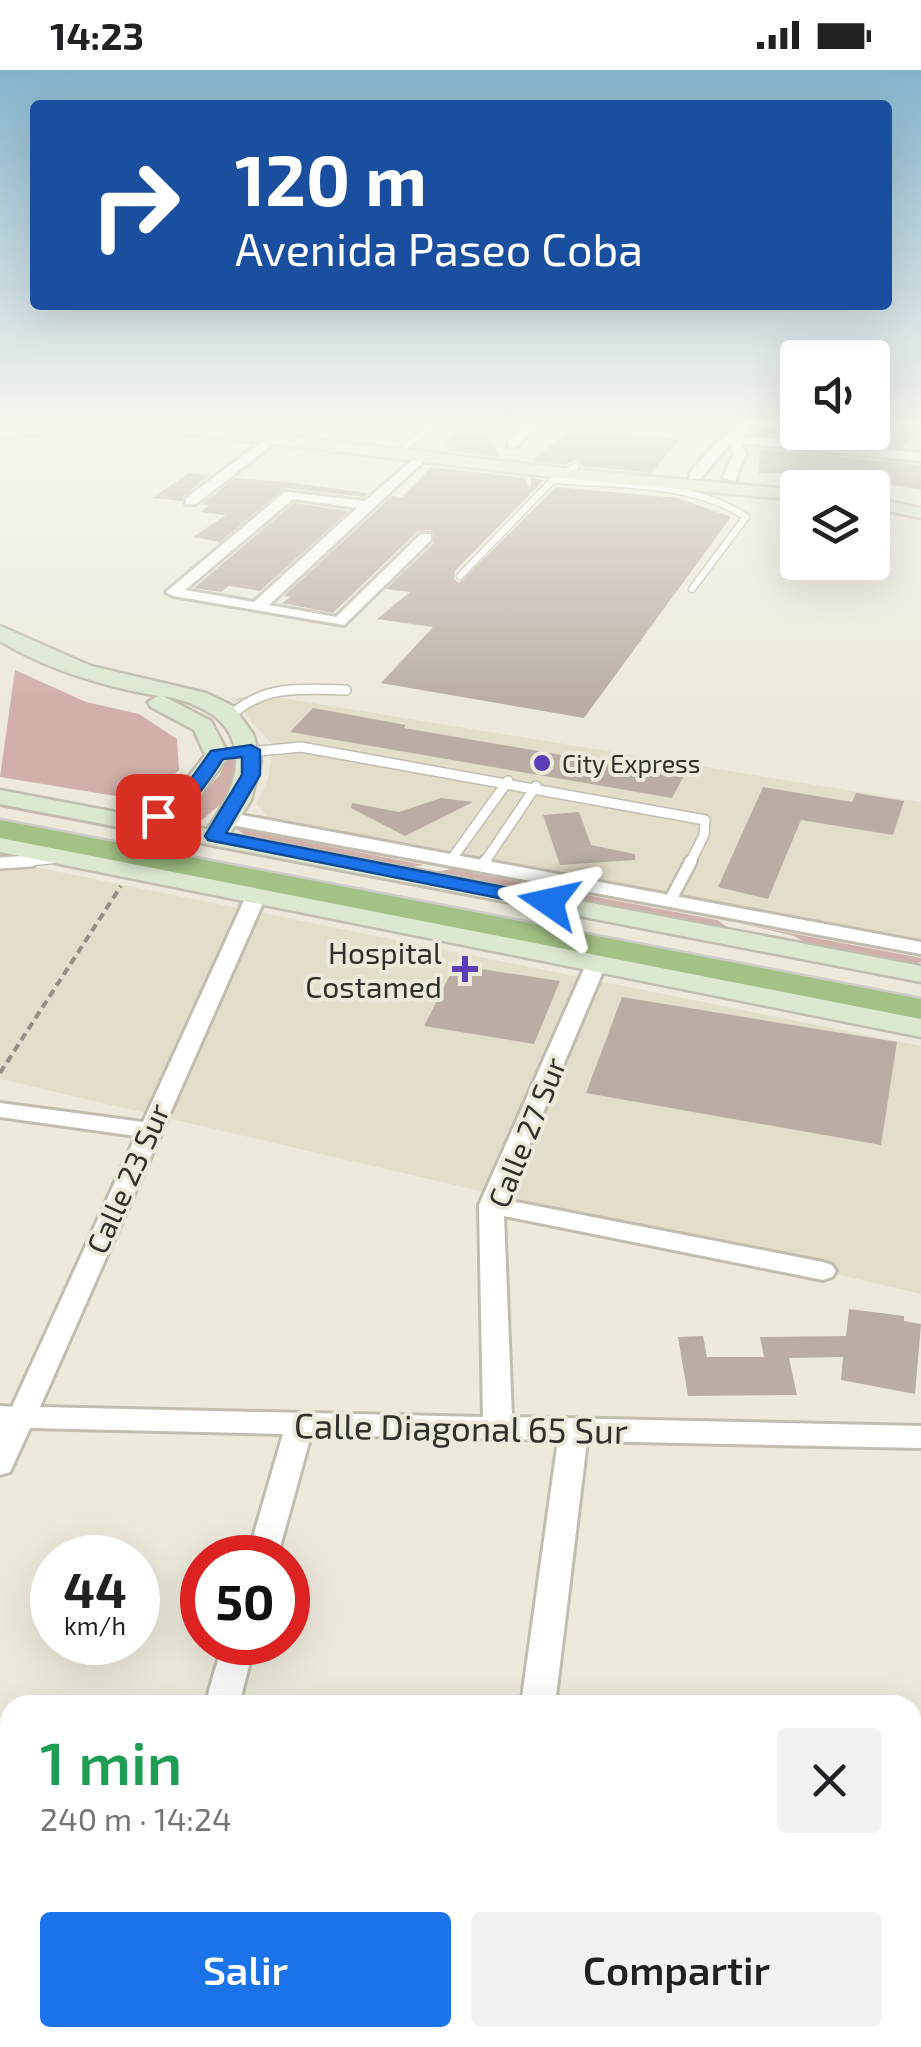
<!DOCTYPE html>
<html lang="es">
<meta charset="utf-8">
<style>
body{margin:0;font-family:"Exo 2",sans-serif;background:#f2f2f2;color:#202124;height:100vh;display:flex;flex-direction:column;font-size:38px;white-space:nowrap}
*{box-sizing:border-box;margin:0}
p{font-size:32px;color:#757577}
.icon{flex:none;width:55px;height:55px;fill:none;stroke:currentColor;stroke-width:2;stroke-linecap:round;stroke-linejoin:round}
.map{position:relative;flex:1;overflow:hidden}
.drawer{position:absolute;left:0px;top:1625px;width:922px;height:352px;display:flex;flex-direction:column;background:#fff;border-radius:30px 30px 0 0;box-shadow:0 10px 40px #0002}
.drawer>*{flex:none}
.hud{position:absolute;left:30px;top:30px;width:862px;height:210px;border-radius:10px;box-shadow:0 10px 40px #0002;background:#1a4fa0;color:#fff;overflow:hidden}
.fabs{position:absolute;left:780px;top:270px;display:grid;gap:20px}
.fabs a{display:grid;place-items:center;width:110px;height:110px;border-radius:10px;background:#fff;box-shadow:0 10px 40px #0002;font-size:50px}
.speed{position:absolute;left:30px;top:1465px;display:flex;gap:20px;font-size:50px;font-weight:700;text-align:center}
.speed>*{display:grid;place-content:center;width:130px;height:130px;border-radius:50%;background:#fff;box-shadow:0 10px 40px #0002;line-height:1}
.speed small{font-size:25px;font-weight:400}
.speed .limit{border:15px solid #d22;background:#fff;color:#111}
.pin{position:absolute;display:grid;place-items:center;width:85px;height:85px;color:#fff;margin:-42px;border-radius:20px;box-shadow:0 5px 15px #0006}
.me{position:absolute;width:110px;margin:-55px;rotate:281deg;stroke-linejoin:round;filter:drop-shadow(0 0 8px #0008)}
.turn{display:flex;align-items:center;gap:35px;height:210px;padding:0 40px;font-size:45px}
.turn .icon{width:130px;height:130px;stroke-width:2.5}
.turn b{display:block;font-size:70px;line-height:85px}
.round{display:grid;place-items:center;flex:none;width:105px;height:105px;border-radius:10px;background:#f2f2f2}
.headline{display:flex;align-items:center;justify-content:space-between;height:170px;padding:0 40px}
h1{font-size:60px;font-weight:600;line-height:75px;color:#1e9e55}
.primary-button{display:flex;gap:20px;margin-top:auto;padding:20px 40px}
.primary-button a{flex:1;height:115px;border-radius:10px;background:#1a73e8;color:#fff;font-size:40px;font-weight:600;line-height:115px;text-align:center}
.primary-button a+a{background:#f2f2f2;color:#202124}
.status{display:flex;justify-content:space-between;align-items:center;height:70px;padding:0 50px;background:#fff;direction:ltr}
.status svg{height:28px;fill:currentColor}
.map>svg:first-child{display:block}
.built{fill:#e3dec9}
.green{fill:#d2b0a9}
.building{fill:#baaea4}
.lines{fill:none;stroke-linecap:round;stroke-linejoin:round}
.service-far2-casing{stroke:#c1beb0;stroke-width:9}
.service-far1-casing{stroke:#c1beb0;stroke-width:12}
.service-casing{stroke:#c1beb0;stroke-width:16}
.minor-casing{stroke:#c1beb0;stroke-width:6}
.secondary-casing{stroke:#c1beb0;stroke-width:5}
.trunk-casing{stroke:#cecdcc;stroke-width:5}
.path-far1{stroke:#929086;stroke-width:2.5;stroke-dasharray:5 2.5;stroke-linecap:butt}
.path{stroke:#929086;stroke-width:4;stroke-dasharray:8 5;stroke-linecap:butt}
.service-far2{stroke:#fff;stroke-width:6}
.service-far1{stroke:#fff;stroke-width:9}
.service{stroke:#fff;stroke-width:11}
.minor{fill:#fff;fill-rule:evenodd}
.secondary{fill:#dde8d1;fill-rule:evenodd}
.trunk{fill:#a4c286;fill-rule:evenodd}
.route{fill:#1a73e8;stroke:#114b97;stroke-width:2.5}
.poi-dot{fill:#5d3eb6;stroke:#edeadc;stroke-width:4}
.labels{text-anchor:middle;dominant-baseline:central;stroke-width:8;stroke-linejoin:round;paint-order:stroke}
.far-poi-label{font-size:25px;fill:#31302a;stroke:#edeadc;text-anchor:start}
.poi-label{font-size:30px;fill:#31302a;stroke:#edeadc;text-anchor:end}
.street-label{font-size:30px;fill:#31302a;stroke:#edeadc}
.near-street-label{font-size:35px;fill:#31302a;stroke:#edeadc}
</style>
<div class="status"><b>14:23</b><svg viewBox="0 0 49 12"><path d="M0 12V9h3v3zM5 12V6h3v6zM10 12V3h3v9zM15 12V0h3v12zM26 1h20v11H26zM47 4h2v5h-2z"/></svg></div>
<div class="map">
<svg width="921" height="1977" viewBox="0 0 921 1977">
<rect width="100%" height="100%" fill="#edeadc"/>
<!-- built -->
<path class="built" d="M269 626 921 732V869L271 751 256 734 268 709 273 675 230 628Z
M0 790 921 976V1224L0 1009Z"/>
<!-- green -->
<path class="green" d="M15 600 86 632 139 644 177 669 179 700 146 731 0 707Z
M245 686 228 728 202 750 182 748 180 746 220 705 226 687Z
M0 733 921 910V914L0 737Z
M0 748 921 927V931L0 752Z
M235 758 424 795 406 798 250 768Z
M451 799 717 850 732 860 430 803Z
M748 855 921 888V892L912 894 806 873 794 866Z"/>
<!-- building -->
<path class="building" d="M459 354 483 356 500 387 450 381 446 371Z
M576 354H614L607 359 679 370 651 403 582 396 576 390 565 395 532 391Z
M872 354H919L903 378 761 364V356L798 358V362H872Z
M760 379 921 395V420L828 404 758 403Z
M431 397 524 408 530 419 531 408 544 410 455 501 454 509 459 513 556 417 678 428 731 447 584 648 381 613 433 557 377 549 410 522 386 519 434 473 431 460 418 461 333 543 282 533 290 527 284 526 392 426 402 427Z
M189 403 210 405 184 425 182 431 152 428Z
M235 408 286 412 368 423 364 427 285 418 220 472 193 467 226 445 200 442 209 435 202 434Z
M294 433 349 441 260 521 229 516 221 522 194 518Z
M313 638 406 655 404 658 684 706 672 728 290 662Z
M763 717 852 732 856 723 904 731 893 765 801 750 768 829 718 817Z
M441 728 473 732 405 766 351 738 352 733 399 742Z
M579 742 591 775 635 784V790L560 795 543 745Z
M455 895 560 911 534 974 424 956Z
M622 927 897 972 881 1075 586 1023Z
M849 1239 904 1246V1251L921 1254 915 1324 841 1310 843 1287 789 1288 797 1325 688 1326 678 1267 703 1266 707 1287H764L760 1267 846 1266Z"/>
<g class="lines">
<!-- service-far2 casing -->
<g class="service-far2-casing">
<path id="service-far2" d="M406 376 436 354
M553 410C616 415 692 411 746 447L692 519
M460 506 553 410 575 397"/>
</g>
<!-- service-far1 casing -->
<g class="service-far1-casing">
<path id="service-far1" d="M231 645C266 614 302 619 346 620
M217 685 301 677 705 750 704 765 690 793
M451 790 508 711
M0 793 51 789
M484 793 536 716"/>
</g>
<!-- service casing -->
<g class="service-casing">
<path id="service" d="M0 793 31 791
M482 796 486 791
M670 831 691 791"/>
</g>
<!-- minor casing -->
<g class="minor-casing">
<path id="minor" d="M527 354H540L516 377H508V371Z
M741 354H755L741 366 921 383V391L741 373 746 383 735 411 723 408 734 383 729 375 700 409H690V403L717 372Z
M268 367 278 370 196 434H186V428Z
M421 383 427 387 425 390 269 535 336 547 421 464H431V470L344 555 173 526 166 522 285 422 365 431ZM293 429 357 438 254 532 185 520Z
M236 744 921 872V884L237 756 224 760 215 754Z
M257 818 267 824 40 1337 483 1347 479 1135 587 892 597 886 607 892 506 1130 823 1192 832 1195 836 1201 832 1207 823 1210 504 1146 512 1347 921 1356V1378L587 1371 555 1635H521L558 1370 311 1365 277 1488H247L283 1364 30 1358 10 1402 0 1405V1336L12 1337 136 1066 0 1047V1033L143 1052 247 824Z
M223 1572H255L239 1635H205Z
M112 1968H150L148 1977H110Z
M478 1968H516L515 1977H477Z"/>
</g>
<!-- secondary casing -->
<g class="secondary-casing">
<path id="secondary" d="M43 354H185L569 399 798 420V430L569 409 153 360 92 359 0 368V358Z
M872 428 921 438V448L872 438Z
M0 556 91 596 206 623 233 636 253 664 261 691 251 730 230 764 921 896V912L0 734V720L142 747 178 721 205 685 194 660 151 637 148 632 158 626C103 616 48 600 0 571ZM163 626C246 641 255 696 207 759L167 752 196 731 229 685 211 651Z
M0 766 921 949V967L0 782Z"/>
</g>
<!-- trunk casing -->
<g class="trunk-casing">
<path id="trunk" d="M0 750 921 929V949L0 768Z"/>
</g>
<!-- path-far1 -->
<path class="path-far1" d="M808 414 843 418"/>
<!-- path -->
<path class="path" d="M0 1003 121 816"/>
<!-- service-far2 -->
<use href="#service-far2" class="service-far2"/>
<!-- service-far1 -->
<use href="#service-far1" class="service-far1"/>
<!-- service -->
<use href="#service" class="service"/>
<!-- minor -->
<use href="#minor" class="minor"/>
<!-- secondary -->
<use href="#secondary" class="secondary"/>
<!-- trunk -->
<use href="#trunk" class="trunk"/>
</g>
<!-- sky -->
<linearGradient id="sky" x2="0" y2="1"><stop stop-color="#84b4cc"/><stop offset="0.56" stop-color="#f7f6ef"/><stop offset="1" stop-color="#f7f6ef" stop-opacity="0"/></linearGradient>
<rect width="921" height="631" fill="url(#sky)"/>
<!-- route -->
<path class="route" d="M251 675 260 680V705L226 763 549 826 559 832 549 838 208 770 205 766 242 705V687L223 689C208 711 183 755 152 750V742L181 723 211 681Z"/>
<!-- markers -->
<g class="poi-dot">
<circle cx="542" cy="693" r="10"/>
<path d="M460 884h10v10h10v10h-10v10h-10v-10h-10v-10h10z"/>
</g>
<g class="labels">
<!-- far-poi labels -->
<g class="far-poi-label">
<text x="562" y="693">City Express</text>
</g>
<!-- poi labels -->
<g class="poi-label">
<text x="442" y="882">Hospital<tspan x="442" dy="34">Costamed</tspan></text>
</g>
<!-- street labels -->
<g class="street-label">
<text transform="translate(526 1062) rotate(-68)">Calle 27 Sur</text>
<text transform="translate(127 1108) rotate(-66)">Calle 23 Sur</text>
</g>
<!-- near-street labels -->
<g class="near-street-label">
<text transform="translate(461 1357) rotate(1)">Calle Diagonal 65 Sur</text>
</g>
</g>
</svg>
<div class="fabs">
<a><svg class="icon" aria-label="sound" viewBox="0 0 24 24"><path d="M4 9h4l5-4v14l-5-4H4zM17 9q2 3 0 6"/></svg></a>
<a><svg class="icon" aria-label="layers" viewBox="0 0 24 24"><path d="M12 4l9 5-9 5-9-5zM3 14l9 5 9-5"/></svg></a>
</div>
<div class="speed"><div>44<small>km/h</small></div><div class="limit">50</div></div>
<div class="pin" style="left:158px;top:746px;background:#d93025"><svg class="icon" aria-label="arrive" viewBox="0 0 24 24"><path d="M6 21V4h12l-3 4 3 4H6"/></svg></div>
<svg class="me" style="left:549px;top:832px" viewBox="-20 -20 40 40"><path d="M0-17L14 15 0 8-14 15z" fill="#1a73e8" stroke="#fff" stroke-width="4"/></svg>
<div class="hud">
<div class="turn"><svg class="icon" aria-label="right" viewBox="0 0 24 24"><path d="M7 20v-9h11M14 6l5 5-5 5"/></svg><div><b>120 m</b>Avenida Paseo Coba</div></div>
</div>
<section class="drawer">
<div class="headline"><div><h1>1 min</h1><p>240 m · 14:24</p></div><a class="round"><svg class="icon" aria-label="close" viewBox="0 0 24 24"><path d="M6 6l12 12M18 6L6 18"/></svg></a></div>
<div class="primary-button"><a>Salir</a><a>Compartir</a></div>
</section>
</div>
